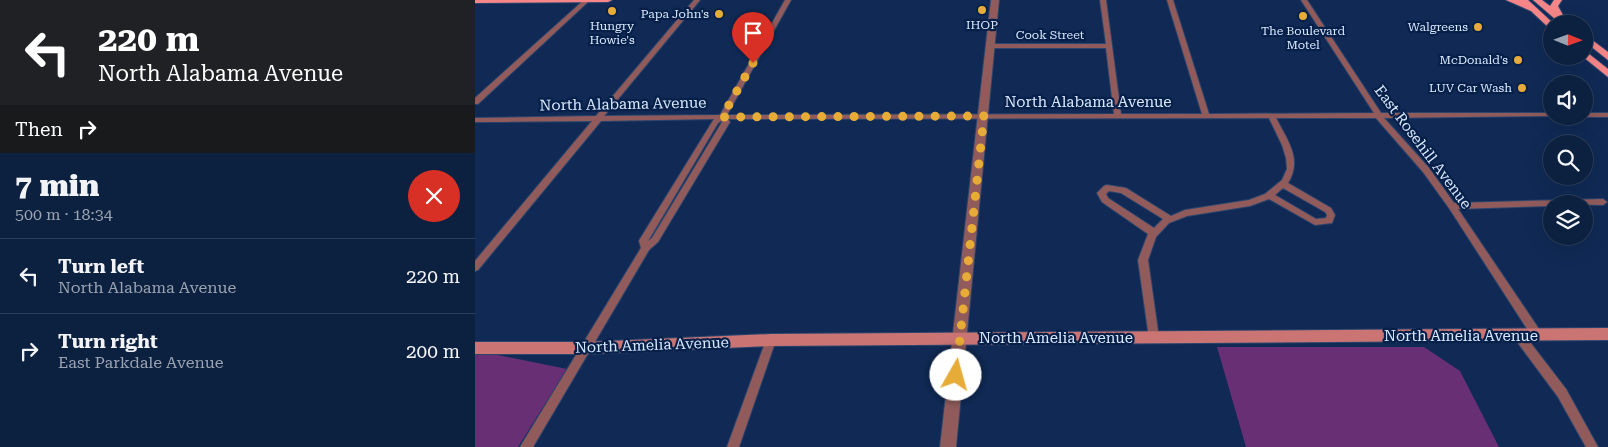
<!DOCTYPE html>
<meta charset="utf-8">
<style>
body{margin:0;font-family:"Roboto Serif",serif;background:#152847;color:#f1f3f6;height:100vh;display:flex;flex-direction:column;font-size:19px;white-space:nowrap}
*{box-sizing:border-box;margin:0}
p{font-size:16px;color:#9aa3b1}
.icon{flex:none;width:28px;height:28px;fill:none;stroke:currentColor;stroke-width:2;stroke-linecap:round;stroke-linejoin:round}
.map{position:relative;flex:1;overflow:hidden}
.side{display:flex;flex-direction:column;background:#0c2040;width:475px}
.side>*{flex:none}
.guide{background:#202124;color:#fff;overflow:hidden}
.needle{width:32px;rotate:91deg}
.tools{position:absolute;left:1068px;top:15px;display:grid;gap:10px}
.tools a{display:grid;place-items:center;width:50px;height:50px;border-radius:50%;background:#0c2040;box-shadow:0 5px 20px #0002,0 0 0 1px #2c3e59;font-size:25px}
.pin{position:absolute;display:grid;place-items:center;width:42px;height:42px;color:#fff;margin:-51px -21px;border-radius:50% 50% 50% 0;rotate:-45deg;box-shadow:0 0 5px #0007}
.pin .icon{rotate:45deg}
.me{position:absolute;width:55px;margin:-28px;rotate:7deg;stroke-linejoin:round;filter:drop-shadow(0 0 4px #0008)}
.turn{display:flex;align-items:center;gap:18px;height:105px;padding:0 15px;font-size:22px}
.turn .icon{width:65px;height:65px;stroke-width:2.5}
.turn b{display:block;font-size:35px;line-height:42px}
.then{display:flex;align-items:center;height:48px;padding:0 15px;background:#0003;gap:10px;font-size:19px}
.round{display:grid;place-items:center;flex:none;width:52px;height:52px;border-radius:26px;background:#152847}
.overview{display:flex;align-items:center;justify-content:space-between;height:85px;padding:0 15px}
h1{font-size:30px;font-weight:800;line-height:38px}
ul{padding:0;list-style:none}
li{display:flex;align-items:center;gap:15px;height:75px;padding:0 15px;border-top:1px solid #2c3e59}
li div{flex:1}
li b{display:block;font-size:19px}
li em{font-style:normal}
main{display:flex;flex:1;min-height:0}
.map>svg:first-child{display:block}
.green{fill:#682f74}
.lines{fill:none;stroke-linecap:round;stroke-linejoin:round}
.minor-casing{stroke:#2c456d;stroke-width:2}
.tertiary-casing{stroke:#2c456d;stroke-width:2}
.secondary-casing{stroke:#2c456d;stroke-width:2}
.primary-casing{stroke:#2c456d;stroke-width:2}
.minor{fill:#915b5b;fill-rule:evenodd}
.tertiary{fill:#915b5b;fill-rule:evenodd}
.secondary{fill:#ca7474;fill-rule:evenodd}
.primary{fill:#f68688;fill-rule:evenodd}
.route{stroke:#e7ac37;stroke-width:9;stroke-dasharray:0 16.2}
.poi-dot{fill:#e7ac37;stroke:#062049;stroke-width:2}
.labels{text-anchor:middle;dominant-baseline:central;stroke-width:4.5;stroke-linejoin:round;paint-order:stroke}
.far-poi-label{font-size:12px;fill:#dae8fe;stroke:#062049;text-anchor:end}
.far-street-label{font-size:12px;fill:#dae8fe;stroke:#062049}
.street-label{font-size:15px;fill:#dae8fe;stroke:#062049}
</style>
<main>
<section class="side">
<div class="guide">
<div class="turn"><svg class="icon" aria-label="left" viewBox="0 0 24 24"><path d="M17 20v-9H6M10 6l-5 5 5 5"/></svg><div><b>220 m</b>North Alabama Avenue</div></div>
<div class="then">Then<svg class="icon" aria-label="right" viewBox="0 0 24 24"><path d="M7 20v-9h11M14 6l5 5-5 5"/></svg></div>
</div>
<div class="overview"><div><h1>7 min</h1><p>500 m · 18:34</p></div><a class="round" style="background:#d93025;color:#fff"><svg class="icon" aria-label="close" viewBox="0 0 24 24"><path d="M6 6l12 12M18 6L6 18"/></svg></a></div>
<ul>
<li><svg class="icon" aria-label="left" viewBox="0 0 24 24"><path d="M17 20v-9H6M10 6l-5 5 5 5"/></svg><div><b>Turn left</b><p>North Alabama Avenue</p></div><em>220 m</em></li>
<li><svg class="icon" aria-label="right" viewBox="0 0 24 24"><path d="M7 20v-9h11M14 6l5 5-5 5"/></svg><div><b>Turn right</b><p>East Parkdale Avenue</p></div><em>200 m</em></li>
</ul>
</section>
<div class="map">
<svg width="1133" height="447" viewBox="0 0 1133 447">
<rect width="100%" height="100%" fill="#102a55"/>
<!-- green -->
<path class="green" d="M742 347H949L985 371 1024 447H771Z
M0 353H13L92 369 43 447H0Z"/>
<g class="lines">
<!-- minor casing -->
<g class="minor-casing">
<path id="minor" d="M109 0H115L3 104H0V98Z
M219 0H225L129 116 245 115 310 0H316L252 115 639 114 631 48H516L513 46 516 44H631L625 0H631L646 114H727L692 0H698L734 114 899 113 826 0H832L906 113H1076V116H1079L909 118 954 168 979 203 1128 199 1132 202 1128 205 1076 204V206L983 209 1066 332 1067 335 1066 338 1062 339 1058 338 974 208 948 172 901 118H801C812 140 828 159 813 183L856 208 860 215 857 223 840 225 794 199 775 206 712 216 694 223 681 237 673 260 684 338 683 341 679 342 675 341 674 338 663 260 673 234 627 202 622 193 629 186 632 185 651 188 696 216 710 210 774 200 790 194 807 180 812 169 811 158 807 145 794 118 253 119 255 122 183 242 174 250 58 447H45L166 248 164 241 165 239 239 119 126 121 3 270 0 271V261L117 121 0 122V118L121 116ZM246 121 247 122 177 238 173 241 243 123ZM808 188 850 212 852 215 851 218 841 219 800 195ZM634 191 646 193 688 219 679 228 633 198 631 194Z
M1109 113H1133V117H1106L1109 116Z
M1044 332 1048 333 1091 389 1123 447H1111L1083 397 1040 339 1039 336 1040 333Z
M296 336 300 337 301 340 264 447H252L291 340 292 337Z"/>
</g>
<!-- tertiary casing -->
<g class="tertiary-casing">
<path id="tertiary" d="M516 0H524L481 447H465Z"/>
</g>
<!-- secondary casing -->
<g class="secondary-casing">
<path id="secondary" d="M1133 328V340L296 346 112 354H0V342H112L296 334Z"/>
</g>
<!-- primary casing -->
<g class="primary-casing">
<path id="primary" d="M0 0H137L133 2 0 3Z
M1031 0H1053L1079 24H1076V28L1073 27 1056 11Z
M1058 0H1067L1075 6 1079 0H1087L1083 6 1089 17 1096 24H1086Z
M1109 34 1133 52V60L1109 41Z
M1109 50 1133 69V77L1107 56Z"/>
</g>
<!-- minor -->
<use href="#minor" class="minor"/>
<!-- tertiary -->
<use href="#tertiary" class="tertiary"/>
<!-- secondary -->
<use href="#secondary" class="secondary"/>
<!-- primary -->
<use href="#primary" class="primary"/>
</g>
<g class="lines">
<!-- route -->
<path class="route" d="M278 63 247 117 509 116 481 375"/>
</g>
<!-- markers -->
<g class="poi-dot">
<circle cx="507" cy="10" r="5"/>
<circle cx="137" cy="11" r="5"/>
<circle cx="244" cy="14" r="5"/>
<circle cx="828" cy="16" r="5"/>
<circle cx="1003" cy="27" r="5"/>
<circle cx="1043" cy="60" r="5"/>
<circle cx="1047" cy="88" r="5"/>
</g>
<g class="labels">
<!-- far-poi labels -->
<g class="far-poi-label">
<text x="234" y="14">Papa John's</text>
<text x="507" y="25" text-anchor="middle">IHOP</text>
<text x="137" y="26" text-anchor="middle">Hungry<tspan x="137" dy="14">Howie's</tspan></text>
<text x="993" y="27">Walgreens</text>
<text x="828" y="31" text-anchor="middle">The Boulevard<tspan x="828" dy="14">Motel</tspan></text>
<text x="1033" y="60">McDonald's</text>
<text x="1037" y="88">LUV Car Wash</text>
</g>
<!-- far-street labels -->
<g class="far-street-label">
<text x="575" y="35">Cook Street</text>
</g>
<!-- street labels -->
<g class="street-label">
<text x="613" y="102">North Alabama Avenue</text>
<text transform="translate(148 104) rotate(-1)">North Alabama Avenue</text>
<text transform="translate(948 147) rotate(53)">East Rosehill Avenue</text>
<text x="986" y="336">North Amelia Avenue</text>
<text x="581" y="338">North Amelia Avenue</text>
<text transform="translate(177 345) rotate(-2)">North Amelia Avenue</text>
</g>
</g>
</svg>
<div class="tools">
<a><svg class="needle" viewBox="-14 -14 28 28"><path d="M0-13l5 13h-10z" fill="#e53935"/><path d="M0 13l5-13h-10z" fill="#9aa3b1"/></svg></a>
<a><svg class="icon" aria-label="sound" viewBox="0 0 24 24"><path d="M4 9h4l5-4v14l-5-4H4zM17 9q2 3 0 6"/></svg></a>
<a><svg class="icon" aria-label="search" viewBox="0 0 24 24"><circle cx="10" cy="10" r="6"/><path d="M15 15l6 6"/></svg></a>
<a><svg class="icon" aria-label="layers" viewBox="0 0 24 24"><path d="M12 4l9 5-9 5-9-5zM3 14l9 5 9-5"/></svg></a>
</div>
<div class="pin" style="left:278px;top:63px;background:#d93025"><svg class="icon" aria-label="arrive" viewBox="0 0 24 24"><path d="M6 21V4h12l-3 4 3 4H6"/></svg></div>
<svg class="me" style="left:481px;top:375px" viewBox="-20 -20 40 40"><circle r="19" fill="#fff"/><path d="M0-13L10 11 0 6-10 11z" fill="#e7ac37"/></svg>
</div>
</main>
